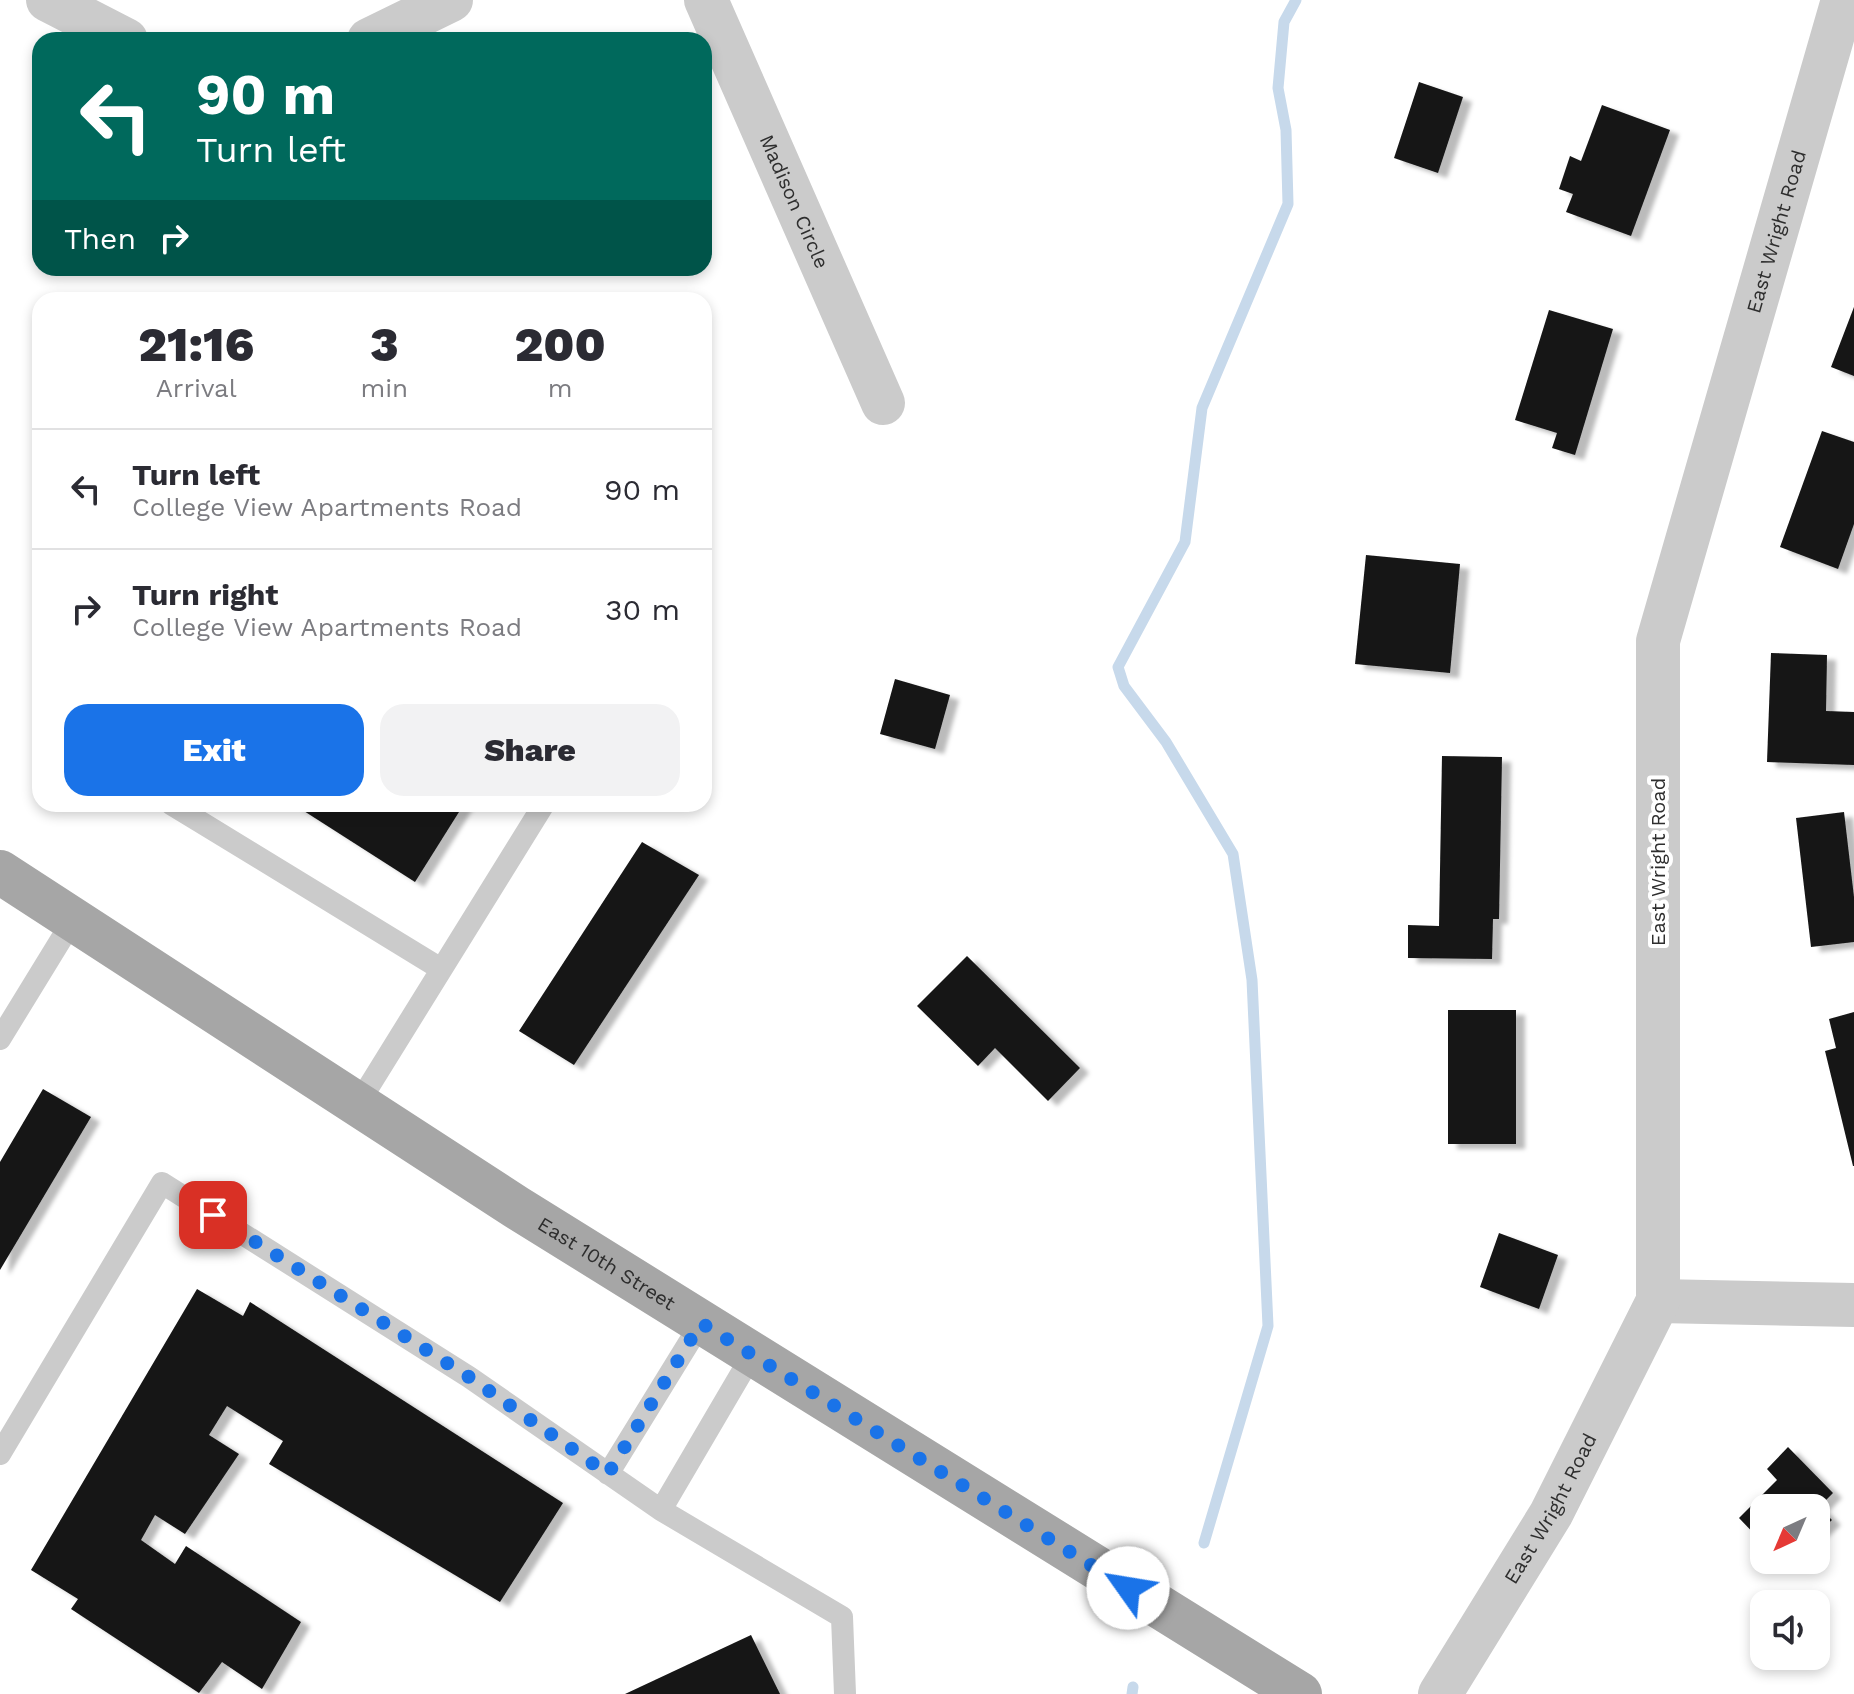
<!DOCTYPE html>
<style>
body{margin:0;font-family:"Work Sans",sans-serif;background:#f2f2f3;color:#2b2b33;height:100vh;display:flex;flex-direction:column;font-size:30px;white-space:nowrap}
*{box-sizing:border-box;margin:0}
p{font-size:26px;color:#7c7c81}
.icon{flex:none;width:44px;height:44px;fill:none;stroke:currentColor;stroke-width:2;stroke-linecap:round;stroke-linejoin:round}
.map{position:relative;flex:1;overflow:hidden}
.drawer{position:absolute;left:32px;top:292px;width:680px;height:520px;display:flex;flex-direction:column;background:#fff;border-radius:24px;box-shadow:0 4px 12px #0003}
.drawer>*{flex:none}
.banner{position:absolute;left:32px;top:32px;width:680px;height:244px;border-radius:24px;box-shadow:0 4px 12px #0003;background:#00695c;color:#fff;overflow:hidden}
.needle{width:52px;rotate:224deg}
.fabs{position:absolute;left:1750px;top:1494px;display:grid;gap:16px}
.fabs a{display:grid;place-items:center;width:80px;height:80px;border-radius:16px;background:#fff;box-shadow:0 4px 12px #0003;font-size:40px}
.pin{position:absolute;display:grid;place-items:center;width:68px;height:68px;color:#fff;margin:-34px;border-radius:16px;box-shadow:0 4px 12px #0006}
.me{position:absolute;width:88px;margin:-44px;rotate:302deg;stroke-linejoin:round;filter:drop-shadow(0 0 6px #0008)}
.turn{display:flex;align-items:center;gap:28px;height:168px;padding:0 32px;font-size:36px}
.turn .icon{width:104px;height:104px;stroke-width:2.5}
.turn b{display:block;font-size:56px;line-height:68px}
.then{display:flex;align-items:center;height:76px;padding:0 32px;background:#0003;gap:16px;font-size:30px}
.eta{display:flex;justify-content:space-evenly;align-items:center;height:136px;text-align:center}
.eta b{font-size:48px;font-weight:800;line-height:56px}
.button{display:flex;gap:16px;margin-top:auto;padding:16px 32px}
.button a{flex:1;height:92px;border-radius:24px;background:#1a73e8;color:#fff;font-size:32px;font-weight:800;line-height:92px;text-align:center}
.button a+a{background:#f2f2f3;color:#2b2b33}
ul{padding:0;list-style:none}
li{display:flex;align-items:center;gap:24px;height:120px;padding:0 32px;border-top:2px solid #e1e1e2}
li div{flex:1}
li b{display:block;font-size:30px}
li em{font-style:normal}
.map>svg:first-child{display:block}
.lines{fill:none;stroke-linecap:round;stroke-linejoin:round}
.stream{stroke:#c7d9eb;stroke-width:11}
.building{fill:#151515;filter:url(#shadow)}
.lane{stroke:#cbcbcb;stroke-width:22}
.street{stroke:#cbcbcb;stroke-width:44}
.primary{stroke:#a6a6a6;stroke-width:44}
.route{stroke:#1a73e8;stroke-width:14;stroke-dasharray:0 25.2}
.labels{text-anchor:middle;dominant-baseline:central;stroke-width:8;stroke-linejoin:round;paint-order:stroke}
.street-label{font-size:20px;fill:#2e2e2e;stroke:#fff}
</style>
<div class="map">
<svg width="1854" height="1694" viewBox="0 0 1854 1694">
<defs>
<filter id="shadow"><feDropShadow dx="9" dy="5" stdDeviation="2" flood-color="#0004"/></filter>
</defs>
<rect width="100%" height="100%" fill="#fff"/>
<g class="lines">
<!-- stream -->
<path class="stream" d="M1204 1543 1268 1326 1252 980 1233 854 1166 742 1124 686 1118 667 1185 542 1202 408 1288 204 1286 130 1278 88 1284 22 1296 0
M1132 1694 1133 1687"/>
</g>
<!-- building -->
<path class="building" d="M1419 82 1463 97 1438 173 1394 158Z
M1602 105 1670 130 1631 236 1566 212 1573 194 1559 189 1570 156 1581 161Z
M1854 307V376L1831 367Z
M1549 310 1613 329 1575 455 1552 448 1557 433 1515 420Z
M1822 431 1854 442V524L1838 569 1780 547Z
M1366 555 1460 564 1450 673 1355 664Z
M1771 653 1827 655 1826 711 1854 712V765L1767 762Z
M895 679 950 695 935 749 880 734Z
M1442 756 1502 757 1499 919H1493L1492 959 1408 958V925L1439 926Z
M293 804H464L415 882Z
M1844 812 1854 897V942L1811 947 1796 818Z
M642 842 699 875 574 1065 519 1031Z
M967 956 1080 1068 1048 1101 995 1048 978 1066 917 1006Z
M1448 1010H1516V1144H1448Z
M1854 1012V1166H1853L1825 1051 1836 1048 1829 1019Z
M43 1089 91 1117 0 1270V1162Z
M1499 1233 1558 1255 1539 1309 1480 1287Z
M197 1289 243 1316 250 1302 563 1503 500 1602 269 1464 283 1441 227 1406 209 1435 239 1454 185 1534 155 1515 141 1540 175 1564 186 1546 301 1622 262 1689 222 1662 199 1693 71 1609 78 1599 31 1570Z
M1788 1447 1833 1493 1819 1507 1832 1520 1816 1535V1508H1764V1544L1739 1518 1777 1480 1767 1469Z
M751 1635 780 1694H625Z"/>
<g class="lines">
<!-- lane -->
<path class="lane" d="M171 804 441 969
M0 1039 73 920
M358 1104 544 804
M752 1355 661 1510 842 1617 845 1694
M0 1454 162 1183 469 1377 661 1510
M608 1474 701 1323"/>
<!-- street -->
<g class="street">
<path d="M48 0 126 40"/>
<path id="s1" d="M706 0 883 403"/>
<path d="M369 40 451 0"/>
<path d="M1658 1301 1854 1305"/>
<path id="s2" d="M1440 1694 1551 1514 1658 1301V641L1843 0"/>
</g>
<!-- primary -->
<path class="primary" id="s3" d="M0 872 516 1207 1300 1694"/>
</g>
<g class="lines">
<!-- route -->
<path class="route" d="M213 1215 469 1377 608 1474 701 1323 1128 1588"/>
</g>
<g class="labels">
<!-- street labels -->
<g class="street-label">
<text stroke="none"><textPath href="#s1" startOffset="220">Madison Circle</textPath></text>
<text stroke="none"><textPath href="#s2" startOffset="1536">East Wright Road</textPath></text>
<text transform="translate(1658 862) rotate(-90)">East Wright Road</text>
<text stroke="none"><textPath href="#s3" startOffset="722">East 10th Street</textPath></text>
<text stroke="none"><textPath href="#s2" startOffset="216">East Wright Road</textPath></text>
</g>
</g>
</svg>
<div class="fabs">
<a><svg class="needle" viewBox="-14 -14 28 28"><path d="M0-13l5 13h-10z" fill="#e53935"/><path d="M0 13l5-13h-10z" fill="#7c7c81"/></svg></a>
<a><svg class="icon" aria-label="sound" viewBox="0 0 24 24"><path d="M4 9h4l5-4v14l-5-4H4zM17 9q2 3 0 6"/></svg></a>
</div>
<div class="pin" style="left:213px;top:1215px;background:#d93025"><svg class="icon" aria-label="arrive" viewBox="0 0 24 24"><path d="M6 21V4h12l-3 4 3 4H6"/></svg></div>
<svg class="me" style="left:1128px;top:1588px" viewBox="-20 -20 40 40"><circle r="19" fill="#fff"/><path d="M0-13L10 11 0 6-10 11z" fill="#1a73e8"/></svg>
<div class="banner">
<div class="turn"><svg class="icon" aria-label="left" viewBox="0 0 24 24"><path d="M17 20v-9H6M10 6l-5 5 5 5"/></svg><div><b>90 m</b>Turn left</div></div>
<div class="then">Then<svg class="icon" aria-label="right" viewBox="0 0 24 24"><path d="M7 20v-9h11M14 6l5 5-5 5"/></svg></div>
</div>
<section class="drawer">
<div class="eta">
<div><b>21:16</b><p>Arrival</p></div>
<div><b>3</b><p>min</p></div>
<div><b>200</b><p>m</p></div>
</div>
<ul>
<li><svg class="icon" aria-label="left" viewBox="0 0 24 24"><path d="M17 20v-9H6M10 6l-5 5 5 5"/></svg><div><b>Turn left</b><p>College View Apartments Road</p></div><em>90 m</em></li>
<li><svg class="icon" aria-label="right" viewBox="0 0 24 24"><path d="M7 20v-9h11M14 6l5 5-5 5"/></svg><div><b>Turn right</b><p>College View Apartments Road</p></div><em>30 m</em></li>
</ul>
<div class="button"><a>Exit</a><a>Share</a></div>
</section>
</div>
